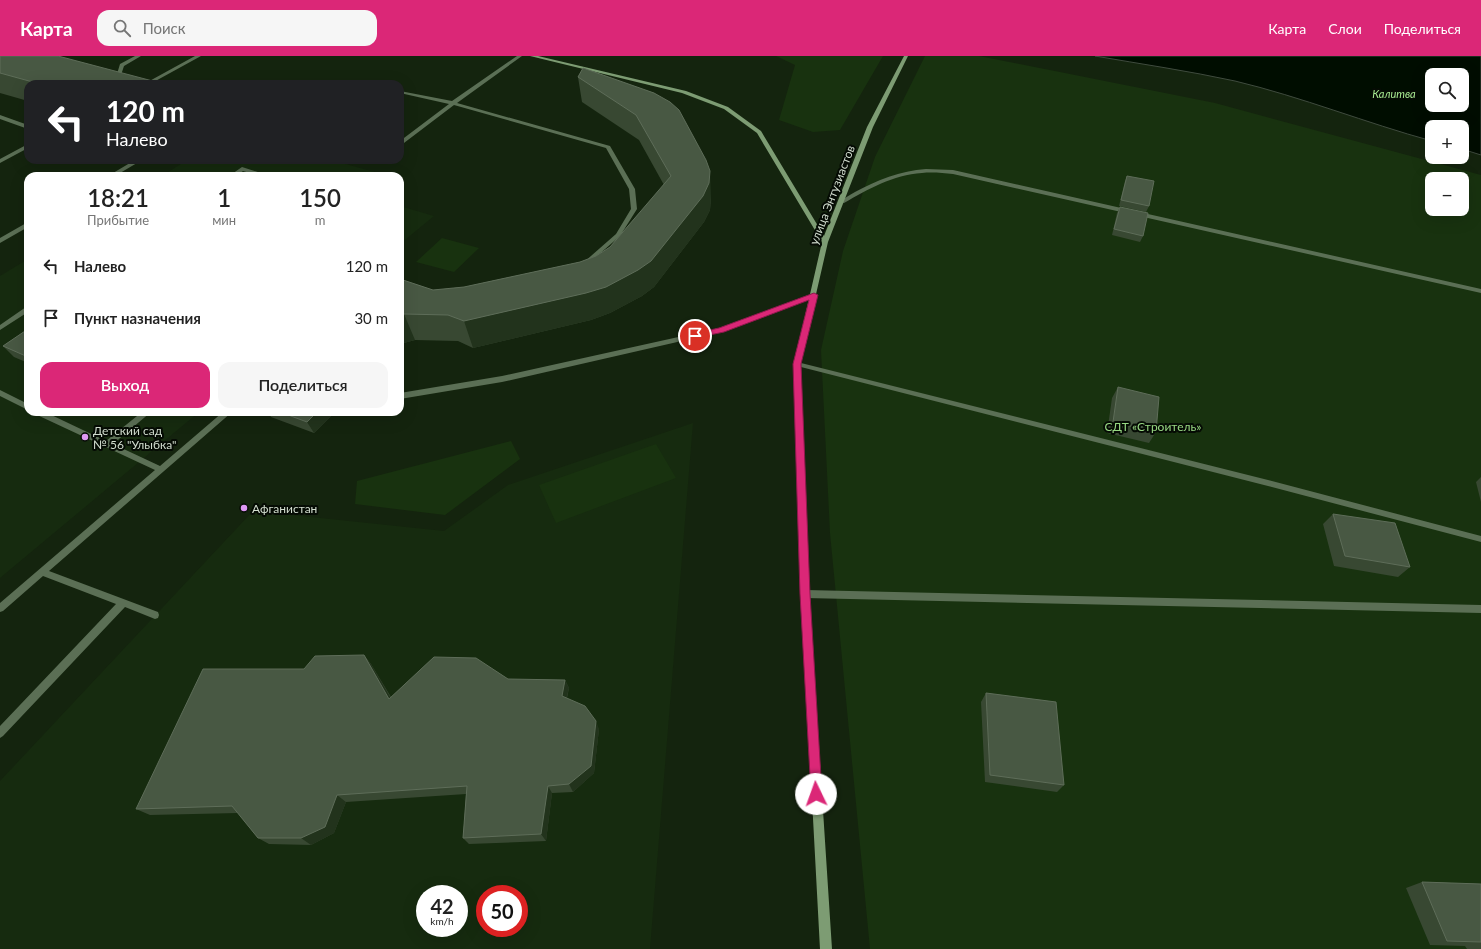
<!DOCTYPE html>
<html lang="ru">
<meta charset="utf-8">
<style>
body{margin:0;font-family:Lato,sans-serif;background:#f6f6f6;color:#222;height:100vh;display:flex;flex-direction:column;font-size:15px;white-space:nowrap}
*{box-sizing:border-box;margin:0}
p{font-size:13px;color:#767676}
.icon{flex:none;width:22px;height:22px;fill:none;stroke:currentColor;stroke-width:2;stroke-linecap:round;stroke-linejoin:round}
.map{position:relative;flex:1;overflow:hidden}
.details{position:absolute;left:24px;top:116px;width:380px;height:244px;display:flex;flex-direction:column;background:#fff;border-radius:12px;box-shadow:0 4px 16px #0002}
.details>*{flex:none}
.hud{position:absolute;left:24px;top:24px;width:380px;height:84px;border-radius:12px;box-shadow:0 4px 16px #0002;background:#202124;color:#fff;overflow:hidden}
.controls{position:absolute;left:1425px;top:12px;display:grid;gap:8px}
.controls a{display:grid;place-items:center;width:44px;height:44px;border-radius:8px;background:#fff;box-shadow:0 4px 16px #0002;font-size:20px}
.speed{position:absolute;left:416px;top:829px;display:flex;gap:8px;font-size:20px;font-weight:700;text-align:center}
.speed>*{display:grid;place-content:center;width:52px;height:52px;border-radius:50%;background:#fff;box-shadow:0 4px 16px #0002;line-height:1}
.speed small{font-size:10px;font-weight:400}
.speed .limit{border:6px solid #d22;background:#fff;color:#111}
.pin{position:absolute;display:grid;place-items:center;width:34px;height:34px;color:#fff;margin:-17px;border:2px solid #fff;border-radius:50%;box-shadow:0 1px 4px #0007}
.me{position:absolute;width:44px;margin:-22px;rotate:357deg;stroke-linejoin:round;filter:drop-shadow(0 0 3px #0008)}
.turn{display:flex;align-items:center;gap:14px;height:84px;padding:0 16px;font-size:18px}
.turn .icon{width:52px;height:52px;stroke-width:2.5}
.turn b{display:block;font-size:28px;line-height:34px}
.eta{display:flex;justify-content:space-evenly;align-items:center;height:68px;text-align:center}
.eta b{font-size:24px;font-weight:600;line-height:28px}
.action{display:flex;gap:8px;margin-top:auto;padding:8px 16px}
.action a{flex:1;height:46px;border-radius:12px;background:#db2777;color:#fff;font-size:16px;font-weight:600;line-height:46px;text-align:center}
.action a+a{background:#f6f6f6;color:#222}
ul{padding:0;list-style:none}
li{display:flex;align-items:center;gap:12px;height:52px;padding:0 16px}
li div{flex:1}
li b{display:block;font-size:15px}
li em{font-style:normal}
header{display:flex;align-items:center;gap:24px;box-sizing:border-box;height:56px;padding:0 20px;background:#db2777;color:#fff}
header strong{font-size:19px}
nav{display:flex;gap:22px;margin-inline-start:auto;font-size:14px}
.search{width:280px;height:36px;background:#f6f6f6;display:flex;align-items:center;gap:10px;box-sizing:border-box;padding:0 14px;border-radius:12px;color:#767676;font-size:15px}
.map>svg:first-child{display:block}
.built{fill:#162b0f;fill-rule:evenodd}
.green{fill:#18320f;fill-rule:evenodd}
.water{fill:#000d00;stroke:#3f4b3e;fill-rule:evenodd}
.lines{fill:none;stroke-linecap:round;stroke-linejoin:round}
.lane{fill:#5b6f55;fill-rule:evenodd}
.secondary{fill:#7d9c73;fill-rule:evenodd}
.wall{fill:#384832}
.shaded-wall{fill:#22331c}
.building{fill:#485843;stroke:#5e6d59}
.route{fill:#db2777;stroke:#8e194d}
.poi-dot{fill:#de98f3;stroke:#050b04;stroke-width:1.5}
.labels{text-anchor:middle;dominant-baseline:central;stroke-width:4;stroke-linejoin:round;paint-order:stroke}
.far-water-label{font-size:11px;font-style:italic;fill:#a7e891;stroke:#050b04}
.street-label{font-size:12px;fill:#d2ddcf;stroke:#050b04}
.park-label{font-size:12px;fill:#98d883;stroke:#050b04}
.poi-label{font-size:12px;fill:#d2ddcf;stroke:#050b04;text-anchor:start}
</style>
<header>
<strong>Карта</strong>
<div class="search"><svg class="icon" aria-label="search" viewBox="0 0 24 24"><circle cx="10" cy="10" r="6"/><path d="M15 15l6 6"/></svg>Поиск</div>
<nav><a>Карта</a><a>Слои</a><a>Поделиться</a></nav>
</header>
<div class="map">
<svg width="1481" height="893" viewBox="0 0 1481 893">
<rect width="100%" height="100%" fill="#14240e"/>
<!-- built -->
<path class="built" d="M187 104H331L382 118 380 120H162Z
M400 150 434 160 400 188Z
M28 203V356H199L0 522V220Z
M693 367 650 893H0V725L253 455 444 475 508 429ZM425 838H459V872H425ZM485 838H519V872H485Z"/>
<!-- green -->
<path class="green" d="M776 0H883L840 74 813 76 779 64 795 9Z
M925 0H979L1215 47 1481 119V893H870L830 477 821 294 843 195 875 101ZM1432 123H1462V153H1432Z
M442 182 479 192 454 216 416 206Z
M511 385 520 403 445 459 355 448 357 425Z
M656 388 676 422 556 467 539 429Z"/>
<!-- water -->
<path class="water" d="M1095 0H1481V99L1462 93V71H1432V85C1366 67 1302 41 1235 25 1189 15 1141 8 1095 0ZM1432 19H1462V49H1432Z"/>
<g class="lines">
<!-- lane -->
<path class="lane" d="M135 0H141L124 10 118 28H114L120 8Z
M195 0H201L150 28H144Z
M517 0H522L457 47 610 90 635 133 637 153 620 180 588 208 586 209 583 207 616 178 631 153 629 133 606 92 454 49 400 90V85L449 48 400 37V35L452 45Z
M320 27H359L361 28H320Z
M0 59 28 69V73L0 63Z
M28 88V92L0 107V103Z
M135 104H142L115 120H108Z
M377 104H383L379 107 377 106Z
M242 111 267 119 268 120H259L243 115 236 120H229Z
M926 113 953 114 1481 233V237L953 118C943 117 932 116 922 117 893 119 868 133 844 147L839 146C844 142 850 139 855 136 877 124 900 115 926 113Z
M28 166V171L0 187V182Z
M814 237 817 239 816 240 721 276 502 326 400 343V337L502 320 719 272Z
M26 251H28V256L0 274V269Z
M795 306H797L1264 423 1481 480V486L1264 429 797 310 794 308Z
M0 334 28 348V354L0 340Z
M34 356H45L106 385 142 356H151L113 388 160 410 223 356H232L49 515 158 556 159 559 158 562 155 563 125 551 3 680 0 682V670L116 548 43 520 3 555 0 556V547L155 414 35 358Z
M805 534 1481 549V557L805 542 802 541 801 538 802 535Z"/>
<!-- secondary -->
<path class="secondary" d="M530 0H538L686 35 728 51 761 75 824 180 867 71 904 0H908L873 71 828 186 800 308 809 538 832 893H820L801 538 794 308 822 186 757 77 724 53 682 37Z"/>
</g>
<!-- wall -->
<path class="wall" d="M0 0 164 28H28V45L0 37Z
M578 21 654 37 711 141 710 154 704 166 654 231 642 240 610 257 591 264 473 292 458 285 415 284 400 288V223L433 234 464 231 580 206 596 200 610 191 664 129 639 84 582 46Z
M1127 120 1149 150 1146 156 1119 150 1125 125Z
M1120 151 1143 180 1140 186 1112 179 1117 157Z
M28 273V307L14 301 3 290Z
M1118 331 1156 376 1149 387 1107 377 1112 342Z
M268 356H335L314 377 271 361Z
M1481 421V446L1476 426Z
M1333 458 1410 511 1398 521 1334 510 1323 468Z
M364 599 371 608 391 641 508 623 565 624 569 632 567 642 599 673 594 717 573 736 552 737 546 785 469 788 463 782 466 738 346 746 334 777 311 789 269 788 258 782 238 757 150 759 136 753 304 613Z
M986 637 1064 729 1057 736 985 726 981 646Z
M1422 826 1481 828V893H1467L1465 890 1430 889 1406 832Z"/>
<!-- shaded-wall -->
<path class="shaded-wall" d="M710 115 711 141 710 154 704 166 654 231 642 240 610 257 591 264 473 292 464 265 586 237Z
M404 258 415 284 400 288V259Z
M317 356H335L314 377 307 366Z
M364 599 371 608 396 651 389 643Z
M565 624 569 632 565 648 562 640Z
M596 665 599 673 594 717 573 736 569 728Z
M548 730 552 737 546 785 541 778Z
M337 739 346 746 334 777 311 789 301 782Z"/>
<!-- building -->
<path class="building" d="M0 0H58L164 28H40L0 17Z
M583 12 654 37 670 46 679 54 706 104 710 115 709 127 703 140 651 205 638 214 606 231 586 237 464 265 448 259 404 258 400 259V223L433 234 464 231 580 206 596 200 610 191 671 120 636 59 578 21Z
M1127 120 1154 125 1149 150 1121 144Z
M1120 151 1148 157 1143 180 1114 173Z
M28 273V301L3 290Z
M1118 331 1159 341 1156 376 1113 366Z
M280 356H317L307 366Z
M1333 458 1395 467 1410 511 1345 500Z
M364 599 389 643 434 601 476 602 508 623 565 624 562 640 585 650 596 665 591 710 569 728 548 730 541 778 463 782 467 730 337 739 325 771 301 782H258L232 750 136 753 203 613H304L315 600Z
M986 637 1056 646 1064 729 990 719Z
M1422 826 1481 828V886L1447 885Z"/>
<!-- route -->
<path class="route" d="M814 237 818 239 801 308 810 538 822 738 821 743 816 744 812 743 811 738 800 538 793 308 809 244 724 276 695 282 691 280 692 278 719 272Z"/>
<!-- markers -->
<g class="poi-dot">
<circle cx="85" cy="381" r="4"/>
<circle cx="244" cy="452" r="4"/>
</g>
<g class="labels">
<!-- far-water labels -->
<g class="far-water-label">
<text x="1394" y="37">Калитва</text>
</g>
<!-- street labels -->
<g class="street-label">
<text transform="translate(832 139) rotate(-69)">улица Энтузиастов</text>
</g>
<!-- park labels -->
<g class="park-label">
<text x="1153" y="370">СДТ «Строитель»</text>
</g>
<!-- poi labels -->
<g class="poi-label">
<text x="93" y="374">Детский сад<tspan x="93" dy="14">№ 56 "Улыбка"</tspan></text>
<text x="252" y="452">Афганистан</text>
</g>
</g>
</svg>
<div class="controls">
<a><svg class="icon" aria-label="search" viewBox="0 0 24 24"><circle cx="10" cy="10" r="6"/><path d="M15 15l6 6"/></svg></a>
<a>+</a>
<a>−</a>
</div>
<div class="speed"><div>42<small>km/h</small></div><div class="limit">50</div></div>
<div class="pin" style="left:695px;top:280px;background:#d93025"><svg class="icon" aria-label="arrive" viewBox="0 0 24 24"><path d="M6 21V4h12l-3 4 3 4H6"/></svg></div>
<svg class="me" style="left:816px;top:738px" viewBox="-20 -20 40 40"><circle r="19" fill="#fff"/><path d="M0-13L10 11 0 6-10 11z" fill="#db2777"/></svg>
<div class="hud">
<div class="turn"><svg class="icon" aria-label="left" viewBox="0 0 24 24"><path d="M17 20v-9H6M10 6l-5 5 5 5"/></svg><div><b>120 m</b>Налево</div></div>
</div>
<section class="details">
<div class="eta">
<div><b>18:21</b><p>Прибытие</p></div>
<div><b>1</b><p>мин</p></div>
<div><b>150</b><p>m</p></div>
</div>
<ul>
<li><svg class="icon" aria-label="left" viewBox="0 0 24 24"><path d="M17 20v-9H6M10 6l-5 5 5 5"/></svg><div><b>Налево</b></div><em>120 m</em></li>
<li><svg class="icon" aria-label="arrive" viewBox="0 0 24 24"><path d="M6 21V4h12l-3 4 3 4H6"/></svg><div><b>Пункт назначения</b></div><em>30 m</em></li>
</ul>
<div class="action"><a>Выход</a><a>Поделиться</a></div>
</section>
</div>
